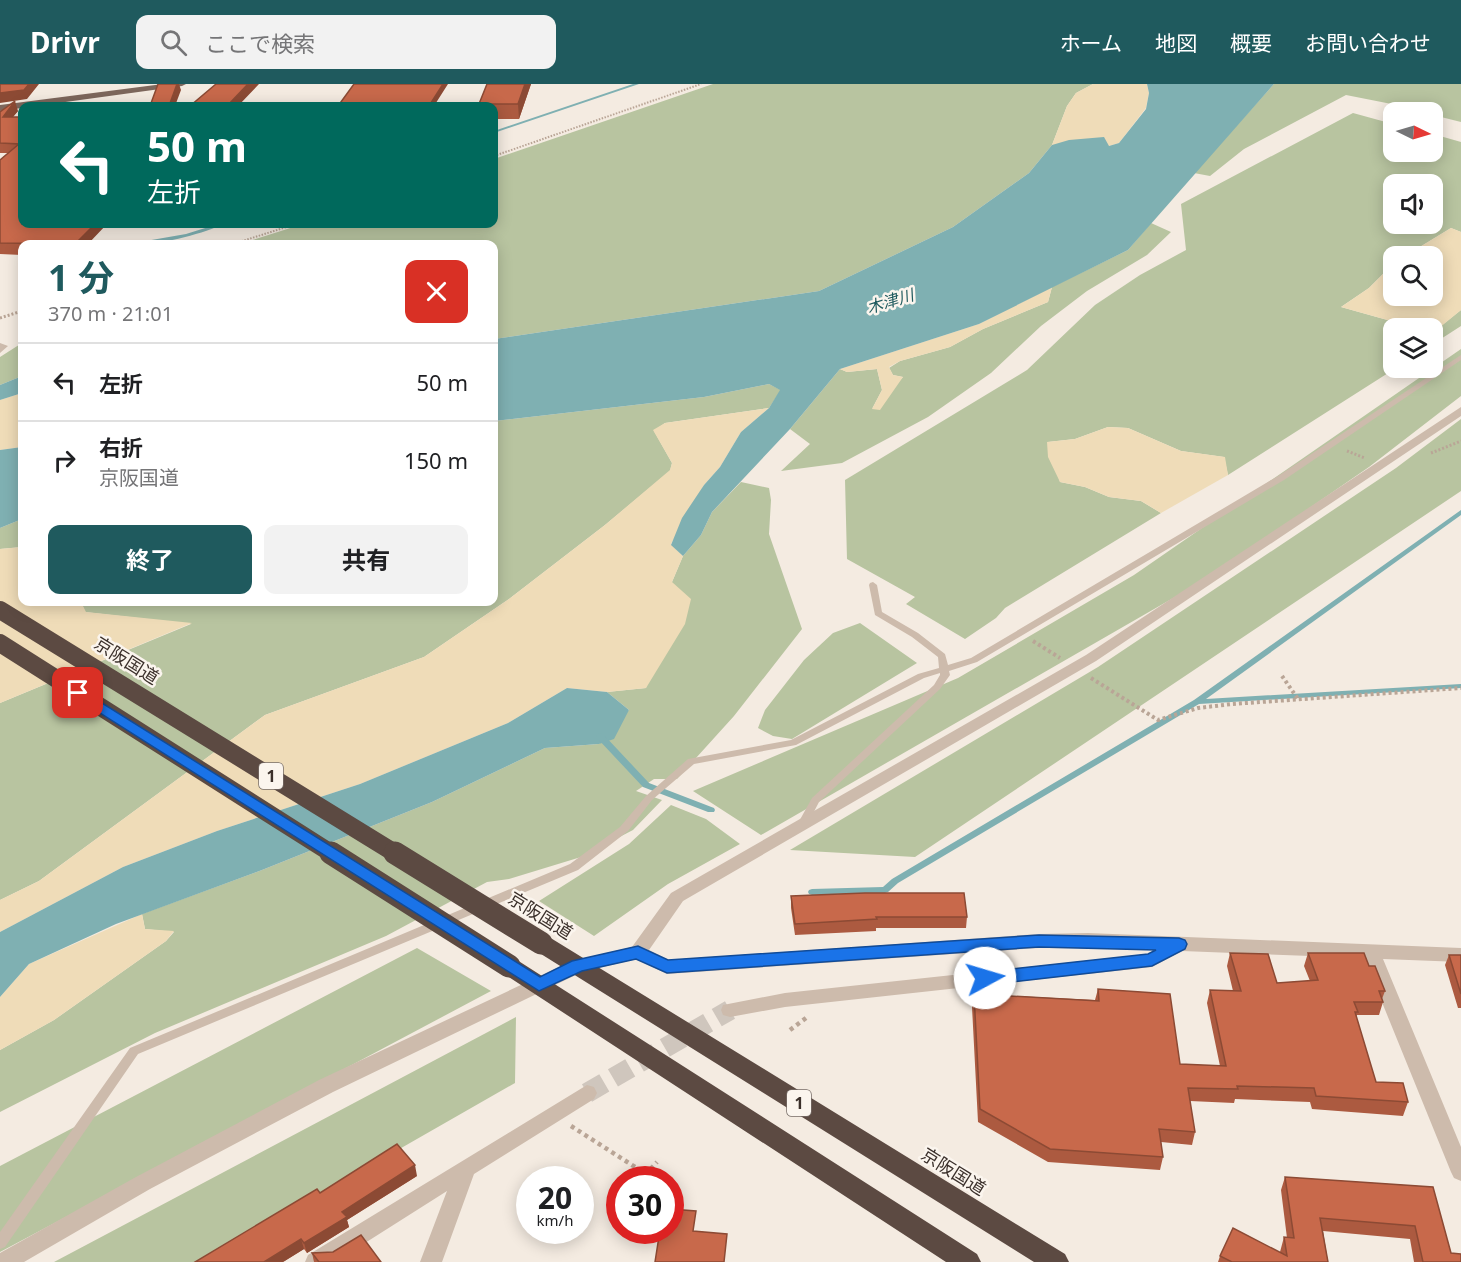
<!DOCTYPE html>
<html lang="ja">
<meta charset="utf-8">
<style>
body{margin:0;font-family:"Noto Sans","Noto Sans JP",sans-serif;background:#f2f2f2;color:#202124;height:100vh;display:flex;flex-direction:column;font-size:22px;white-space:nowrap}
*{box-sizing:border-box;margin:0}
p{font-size:20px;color:#757577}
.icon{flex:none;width:33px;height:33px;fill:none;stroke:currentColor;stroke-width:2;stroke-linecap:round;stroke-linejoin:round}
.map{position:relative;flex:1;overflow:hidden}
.sheet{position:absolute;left:18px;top:156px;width:480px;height:366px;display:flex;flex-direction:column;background:#fff;border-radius:12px;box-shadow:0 3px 15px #0003}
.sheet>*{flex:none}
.top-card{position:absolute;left:18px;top:18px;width:480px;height:126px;border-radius:12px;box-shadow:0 3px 15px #0003;background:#00695c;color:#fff;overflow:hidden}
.needle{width:39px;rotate:95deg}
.tools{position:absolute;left:1383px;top:18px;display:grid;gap:12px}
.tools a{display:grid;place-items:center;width:60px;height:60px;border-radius:12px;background:#fff;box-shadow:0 3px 15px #0003;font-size:30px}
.speed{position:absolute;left:516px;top:1082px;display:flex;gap:12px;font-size:30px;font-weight:700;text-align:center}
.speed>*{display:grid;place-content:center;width:78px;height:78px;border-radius:50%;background:#fff;box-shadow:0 3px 15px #0003;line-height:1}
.speed small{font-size:15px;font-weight:400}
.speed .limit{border:9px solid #d22;background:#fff;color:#111}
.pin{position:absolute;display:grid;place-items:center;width:51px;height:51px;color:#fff;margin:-26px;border-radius:12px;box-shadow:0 3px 9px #0006}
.me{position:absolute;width:66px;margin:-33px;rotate:84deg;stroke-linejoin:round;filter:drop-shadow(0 0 4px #0008)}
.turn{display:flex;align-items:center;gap:21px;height:126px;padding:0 30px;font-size:27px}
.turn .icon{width:78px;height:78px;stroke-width:2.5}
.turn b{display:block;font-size:42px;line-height:51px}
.round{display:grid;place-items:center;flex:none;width:63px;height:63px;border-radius:12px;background:#f2f2f2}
.overview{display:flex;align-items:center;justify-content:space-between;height:102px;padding:0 30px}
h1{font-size:36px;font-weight:700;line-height:45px;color:#1f5a5e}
.button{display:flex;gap:12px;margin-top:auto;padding:12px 30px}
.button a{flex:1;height:69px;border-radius:12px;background:#1f5a5e;color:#fff;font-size:24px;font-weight:700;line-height:69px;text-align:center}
.button a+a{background:#f2f2f2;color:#202124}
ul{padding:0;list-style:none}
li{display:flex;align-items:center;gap:18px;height:78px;padding:0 30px;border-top:2px solid #e0e0e0}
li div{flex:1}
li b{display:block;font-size:22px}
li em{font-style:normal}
header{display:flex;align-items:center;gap:36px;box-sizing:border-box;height:84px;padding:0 30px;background:#1f5a5e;color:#fff}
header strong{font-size:28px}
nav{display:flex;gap:33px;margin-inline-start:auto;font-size:21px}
.search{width:420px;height:54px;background:#f2f2f2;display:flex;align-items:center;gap:15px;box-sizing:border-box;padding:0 21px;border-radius:12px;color:#757577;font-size:22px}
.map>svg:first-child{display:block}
.green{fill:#b8c4a0;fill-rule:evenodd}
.sand{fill:#efdcb8}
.water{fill:#7fb0b2}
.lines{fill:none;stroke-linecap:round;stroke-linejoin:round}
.stream{fill:#7fb0b2;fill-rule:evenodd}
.street-tunnel{stroke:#cfc6bd;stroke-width:20;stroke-dasharray:20 10;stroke-linecap:butt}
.path-far3{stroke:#b9a596;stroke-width:2;stroke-dasharray:1.5 1.5;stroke-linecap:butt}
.path-far2{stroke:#b9a596;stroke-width:3;stroke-dasharray:2 2;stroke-linecap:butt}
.path-far1{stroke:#b9a596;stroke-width:4;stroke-dasharray:3 3;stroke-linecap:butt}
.path{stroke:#b9a596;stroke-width:4.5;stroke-dasharray:4 4;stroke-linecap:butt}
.lane{fill:#cdbbac;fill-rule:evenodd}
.street{fill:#cdbbac;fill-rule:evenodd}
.primary{fill:#7d675c;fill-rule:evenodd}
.highway{fill:#5c4a42;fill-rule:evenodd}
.highway-bridge-far1{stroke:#5c4a42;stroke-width:18}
.highway-bridge{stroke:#5c4a42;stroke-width:23}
.wall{fill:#ac5a40}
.shaded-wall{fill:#8c4a34}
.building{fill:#c8694b;stroke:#8c4a34;stroke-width:1.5}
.route{fill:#1a73e8;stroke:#114b97;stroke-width:1.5}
.labels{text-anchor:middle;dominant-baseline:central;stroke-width:5;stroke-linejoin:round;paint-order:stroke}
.far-water-label{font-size:16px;font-style:italic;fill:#1f5a5e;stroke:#fbf5ee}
.shield{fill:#fbf5ee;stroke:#756b66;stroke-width:1.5}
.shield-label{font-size:16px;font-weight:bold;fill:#3b302b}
.street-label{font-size:18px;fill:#3b302b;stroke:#fbf5ee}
</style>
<header>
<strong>Drivr</strong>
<div class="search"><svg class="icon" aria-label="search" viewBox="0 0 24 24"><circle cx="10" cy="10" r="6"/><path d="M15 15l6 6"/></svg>ここで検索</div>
<nav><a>ホーム</a><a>地図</a><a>概要</a><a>お問い合わせ</a></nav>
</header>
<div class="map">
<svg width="1461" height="1178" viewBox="0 0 1461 1178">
<rect width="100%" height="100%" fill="#f4ebe1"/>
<!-- green -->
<path class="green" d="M713 0H1093L1076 9 1067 22 1052 61 1029 89 953 143 819 207 494 255V160H240L303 140H494V75Z
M1274 0H1461V38L1433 31 1432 28 1346 11 1244 65 1210 92 1194 89Z
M1353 29 1393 40 1394 68H1432L1433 50 1461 58V148L1451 144 1405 172H1394L1393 180 1369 204 1341 223 1416 244H1394V284H1396L1228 391 1224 373 1181 367 1128 344 1108 343 1075 355 1048 358 1060 398 1085 403 1109 413 1141 417 1161 429 1005 524 996 534 965 555 906 520 915 513 847 475 845 396 1027 286 1095 221 1140 191 1186 166 1181 120ZM1394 100H1432V140H1394Z
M1151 139 1171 148 1147 171 1087 207 1041 242 991 289 928 333 842 379 781 387 810 360 790 345 840 285 847 288 877 285 882 306 872 325 903 293 893 291 889 284 900 277 950 263 983 245 1048 218 1052 203 1128 166Z
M1461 226V242L1433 260 1432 249Z
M22 259V292L0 301V273Z
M1461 265V312L1369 383 1208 494 761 751 693 707 958 594 1134 491Z
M769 300 781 306 769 324 665 339 654 347 672 379 670 387 605 441 509 515 424 573 265 631 39 797 0 816V619L191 540 85 528 81 518H494V337L704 313Z
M1461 335V407L915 773 790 766 1098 583 1396 384Z
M741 398 769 404 771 416 769 450 802 545 734 632 677 695H654L636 707 662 716 633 746 581 773 509 795 487 798 386 852 155 949 0 1028V966L54 936 166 857 174 848 145 845 142 830 262 786 432 718 545 664 599 660 629 626 607 608 646 604 672 498 683 472 701 451 712 428Z
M22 435V463L0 465V444Z
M860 539 917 579 792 655 773 652 758 644 765 626 804 576 833 549Z
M671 721 706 735 740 760 668 800 594 852 539 817 629 760Z
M417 864 491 907 0 1168V1082Z
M516 933 515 999 202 1178H54Z"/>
<!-- sand -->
<path class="sand" d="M1093 0H1147L1149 9 1146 24 1119 59 1109 62 1052 61 1067 22 1076 9Z
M1451 144 1461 148V226L1433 249 1432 244H1416L1341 223 1369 204 1393 180 1394 212H1432V172H1405Z
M1052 203 1048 218 983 245 950 263 900 277 889 283 893 291 903 293 880 326 872 325 882 306 877 285 847 288 840 285 979 240Z
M22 309V363L0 366V316Z
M769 324 741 348 720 383 704 401 671 460 683 472 672 498 691 515 685 540 646 604 607 608 567 604 508 639 360 700 217 747 123 783 0 848V816L39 797 265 631 424 573 509 515 605 441 670 386 672 379 653 346 665 339Z
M1108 343 1128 344 1181 367 1225 373 1228 391 1161 429 1141 417 1109 413 1085 403 1060 398 1048 373 1047 358 1075 355Z
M22 463V518H81L86 528 192 539 0 619V465Z
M142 830 145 845 174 847 166 857 54 936 0 966V913L29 880Z"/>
<!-- water -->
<path class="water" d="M1147 0H1274L1128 166 979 240 840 285 790 345 712 428 701 451 683 472 671 461 682 434 704 401 720 383 741 348 769 324 780 306 769 300 704 313 494 337V255L819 207 953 143 1029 89 1052 61 1069 56 1104 53 1109 62 1119 59 1146 25 1149 9Z
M22 292V309L0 316V301Z
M22 363V435L0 444V366Z
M567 604 607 608 629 626 614 655 599 660 545 664 432 718 262 786 116 840 29 880 0 913V848L123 783 217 747 360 700 508 639Z"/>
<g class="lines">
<!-- stream -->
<path class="stream" d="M633 0H639L494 49V47Z
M218 140H223C206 149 156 162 137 160L140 158 186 150Z
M1461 426V431L1206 615 1461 600V604L1199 620 898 799 888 808 885 809 812 811 809 810 808 808 809 806 812 805 883 803 892 795 1194 616Z
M600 649 603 650 649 699 714 724 715 726 714 728H708L643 703 597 654 596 652 597 650Z"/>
<!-- street-tunnel -->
<path class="street-tunnel" d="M587 1009 730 926"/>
<!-- path-far3 -->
<path class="path-far3" d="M494 72 701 0
M233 160 296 140"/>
<!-- path-far2 -->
<path class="path-far2" d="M0 234 22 227
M1347 367 1365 374
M1431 369 1461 357"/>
<!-- path-far1 -->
<path class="path-far1" d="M1033 557 1060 574
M1282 592 1298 615
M1091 594 1158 636 1198 624 1232 620 1461 604"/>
<!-- path -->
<path class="path" d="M790 946 806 934
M571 1042 646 1090 657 1078"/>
<!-- lane -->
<path class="lane" d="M0 259 8 262 0 269Z
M1461 271V276L1284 396 977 578 949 587 950 591 940 605 819 718 806 743H798L797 741 812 714 934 601 940 591V589L924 594 796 661 694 680 652 716 628 747 578 786 138 970 5 1163 0 1165V1148L130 964 570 780 620 743 646 712 688 675 791 656 918 590 939 584 938 573 912 553 875 531 869 501 870 499 873 498 877 501 882 528 918 549 945 570 948 581 971 574 1278 392Z"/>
<!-- street -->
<path class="street" d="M1461 323V332L1096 577 683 817 649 866 669 876 1039 850 1088 849 1461 864V878L1383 875 1461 1063V1097L1454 1094 1451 1088 1364 874 1182 867 1152 883 785 923 730 933 723 931 721 926 723 921 785 909 1148 870 1155 865 1039 864 667 890 636 875 582 888 333 1008 150 1105 24 1178H0V1169L136 1093 319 996 572 877 632 863 671 809 1086 571Z
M587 1001 594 1003 597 1009 594 1015 474 1090 442 1178H420L447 1107 335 1178H305L308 1171Z"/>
<!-- primary -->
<path class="primary" d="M163 0H186L182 2 0 27V21Z"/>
<!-- highway -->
<path class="highway" d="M541 851 549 853 1065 1170 1069 1178H1034L533 865 530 859 533 853Z
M509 874 517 876 977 1170 981 1178H946L501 888 498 882 501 876Z"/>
<!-- highway-bridge-far1 -->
<path class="highway-bridge-far1" d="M0 526 398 771
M0 559 334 771"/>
<!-- highway-bridge -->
<path class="highway-bridge" d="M331 769 509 882
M395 769 541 859"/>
</g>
<!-- wall -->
<path class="wall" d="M487 0H531L519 35H494V22H479V20Z
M18 27 13 33 88 160H22V171L0 170V76L8 69H0V28Z
M791 812 967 833 966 844H876V847L795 851 791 824Z
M1230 869 1277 899 1310 897 1304 882 1308 869 1369 882 1385 907 1382 915 1383 918 1379 931H1357L1356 933 1376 998 1408 1018 1403 1032 1312 1025 1310 1018 1235 1015 1234 1019 1190 1017 1195 1048 1192 1061 1161 1058 1163 1073 1160 1086 1048 1078 978 1038 972 923 974 910 1095 916 1098 905 1180 980 1220 982 1207 919 1210 906 1233 907 1227 882Z
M1449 871H1461V924H1458L1445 881Z
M417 1092 347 1136 349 1143 307 1169 304 1165 283 1178 320 1109Z
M1285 1093 1433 1103 1451 1169 1461 1178H1414L1410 1155 1323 1147 1328 1178H1218L1220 1172 1280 1168 1284 1153 1287 1154 1281 1106Z
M312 1169 381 1178H314Z"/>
<!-- shaded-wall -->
<path class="shaded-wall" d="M29 0H39L27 15 0 19V9Z
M177 0H179L181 6 175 22H169Z
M248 0H259L238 22H227Z
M443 0H448L434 22H429Z
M525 0H531L519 35 518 20Z
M15 17 18 27 5 42 3 33Z
M95 140H107L88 160H75Z
M415 1081 417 1092 347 1136 349 1143 307 1169 304 1159 342 1128Z
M301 1155 304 1165 283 1178H264Z"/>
<!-- building -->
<path class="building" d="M0 0H29L24 6 0 9Z
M158 0H177L169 22H150Z
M216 0H248L227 22H190Z
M354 0H443L429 22H338Z
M487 0H525L518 20H479Z
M15 17 3 33H22V140H95L75 160 0 159V76L19 60 0 59V28Z
M865 809H964L967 833H876L877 835 795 840 791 812Z
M1230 869 1268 870 1277 899 1318 896 1308 869H1364L1369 882H1375L1385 907H1379L1383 918H1354L1358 928H1355L1376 998 1403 999 1408 1018 1316 1012 1314 1004 1237 1002 1238 1005 1188 1004 1195 1048 1159 1045 1163 1073 1050 1065 980 1025 974 910 1099 917 1098 905 1170 910 1180 980 1226 982 1210 906 1241 907Z
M1449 871H1461V910Z
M397 1060 415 1081 342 1128 347 1133 304 1159 301 1155 264 1178H195L317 1105 320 1109Z
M1285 1093 1433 1103 1451 1169 1461 1170V1178H1423L1415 1142 1320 1134 1328 1178H1232L1220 1172 1233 1144 1287 1172 1284 1153 1294 1154Z
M670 1125 696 1127 693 1147 727 1150 724 1178H655L660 1146H670Z
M361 1151 381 1178H319L312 1169 333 1168Z"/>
<!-- route -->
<path class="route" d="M78 604 540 893 572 877 638 862 668 876 1039 851 1179 854 1185 856 1187 860 1185 865 1152 882 985 901 979 899 977 894 979 890 985 888 1148 870 1156 866 1039 863 667 889 636 875 582 887 539 907 73 612 71 609Z"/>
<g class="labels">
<!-- far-water labels -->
<g class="far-water-label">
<text transform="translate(890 217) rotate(-17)">木津川</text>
</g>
<!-- shield labels -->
<g class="shield">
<rect x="259" y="679" width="24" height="26" rx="4.5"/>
<rect x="787" y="1006" width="24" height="26" rx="4.5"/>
</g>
<g class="shield-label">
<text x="271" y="692">1</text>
<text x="799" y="1019">1</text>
</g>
<!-- street labels -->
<g class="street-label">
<text transform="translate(127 576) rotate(32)">京阪国道</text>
<text transform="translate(541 831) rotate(32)">京阪国道</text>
<text transform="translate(954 1087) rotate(32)">京阪国道</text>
</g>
</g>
</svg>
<div class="tools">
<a><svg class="needle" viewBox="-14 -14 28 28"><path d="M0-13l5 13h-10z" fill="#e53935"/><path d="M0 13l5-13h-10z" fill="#757577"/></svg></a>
<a><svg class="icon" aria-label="sound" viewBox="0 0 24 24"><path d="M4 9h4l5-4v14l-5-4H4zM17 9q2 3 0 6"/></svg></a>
<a><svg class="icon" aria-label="search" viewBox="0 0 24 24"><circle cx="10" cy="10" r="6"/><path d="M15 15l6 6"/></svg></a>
<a><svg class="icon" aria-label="layers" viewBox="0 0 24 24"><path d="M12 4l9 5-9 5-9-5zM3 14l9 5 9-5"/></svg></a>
</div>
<div class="speed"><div>20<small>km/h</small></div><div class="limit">30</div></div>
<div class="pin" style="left:78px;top:609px;background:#d93025"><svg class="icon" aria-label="arrive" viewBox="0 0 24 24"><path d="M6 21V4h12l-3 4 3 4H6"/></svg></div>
<svg class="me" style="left:985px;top:894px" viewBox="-20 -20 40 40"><circle r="19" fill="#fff"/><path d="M0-13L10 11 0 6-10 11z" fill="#1a73e8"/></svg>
<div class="top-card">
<div class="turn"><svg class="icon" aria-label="left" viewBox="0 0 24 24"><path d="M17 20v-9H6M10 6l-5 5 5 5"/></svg><div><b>50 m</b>左折</div></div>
</div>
<section class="sheet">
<div class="overview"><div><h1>1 分</h1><p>370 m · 21:01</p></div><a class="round" style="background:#d93025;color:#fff"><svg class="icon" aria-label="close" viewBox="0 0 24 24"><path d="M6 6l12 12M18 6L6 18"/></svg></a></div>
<ul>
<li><svg class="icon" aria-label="left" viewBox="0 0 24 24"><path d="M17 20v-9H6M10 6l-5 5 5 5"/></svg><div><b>左折</b></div><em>50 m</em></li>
<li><svg class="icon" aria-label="right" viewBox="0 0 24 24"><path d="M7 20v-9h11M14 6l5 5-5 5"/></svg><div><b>右折</b><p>京阪国道</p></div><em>150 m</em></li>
</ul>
<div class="button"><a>終了</a><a>共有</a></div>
</section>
</div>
